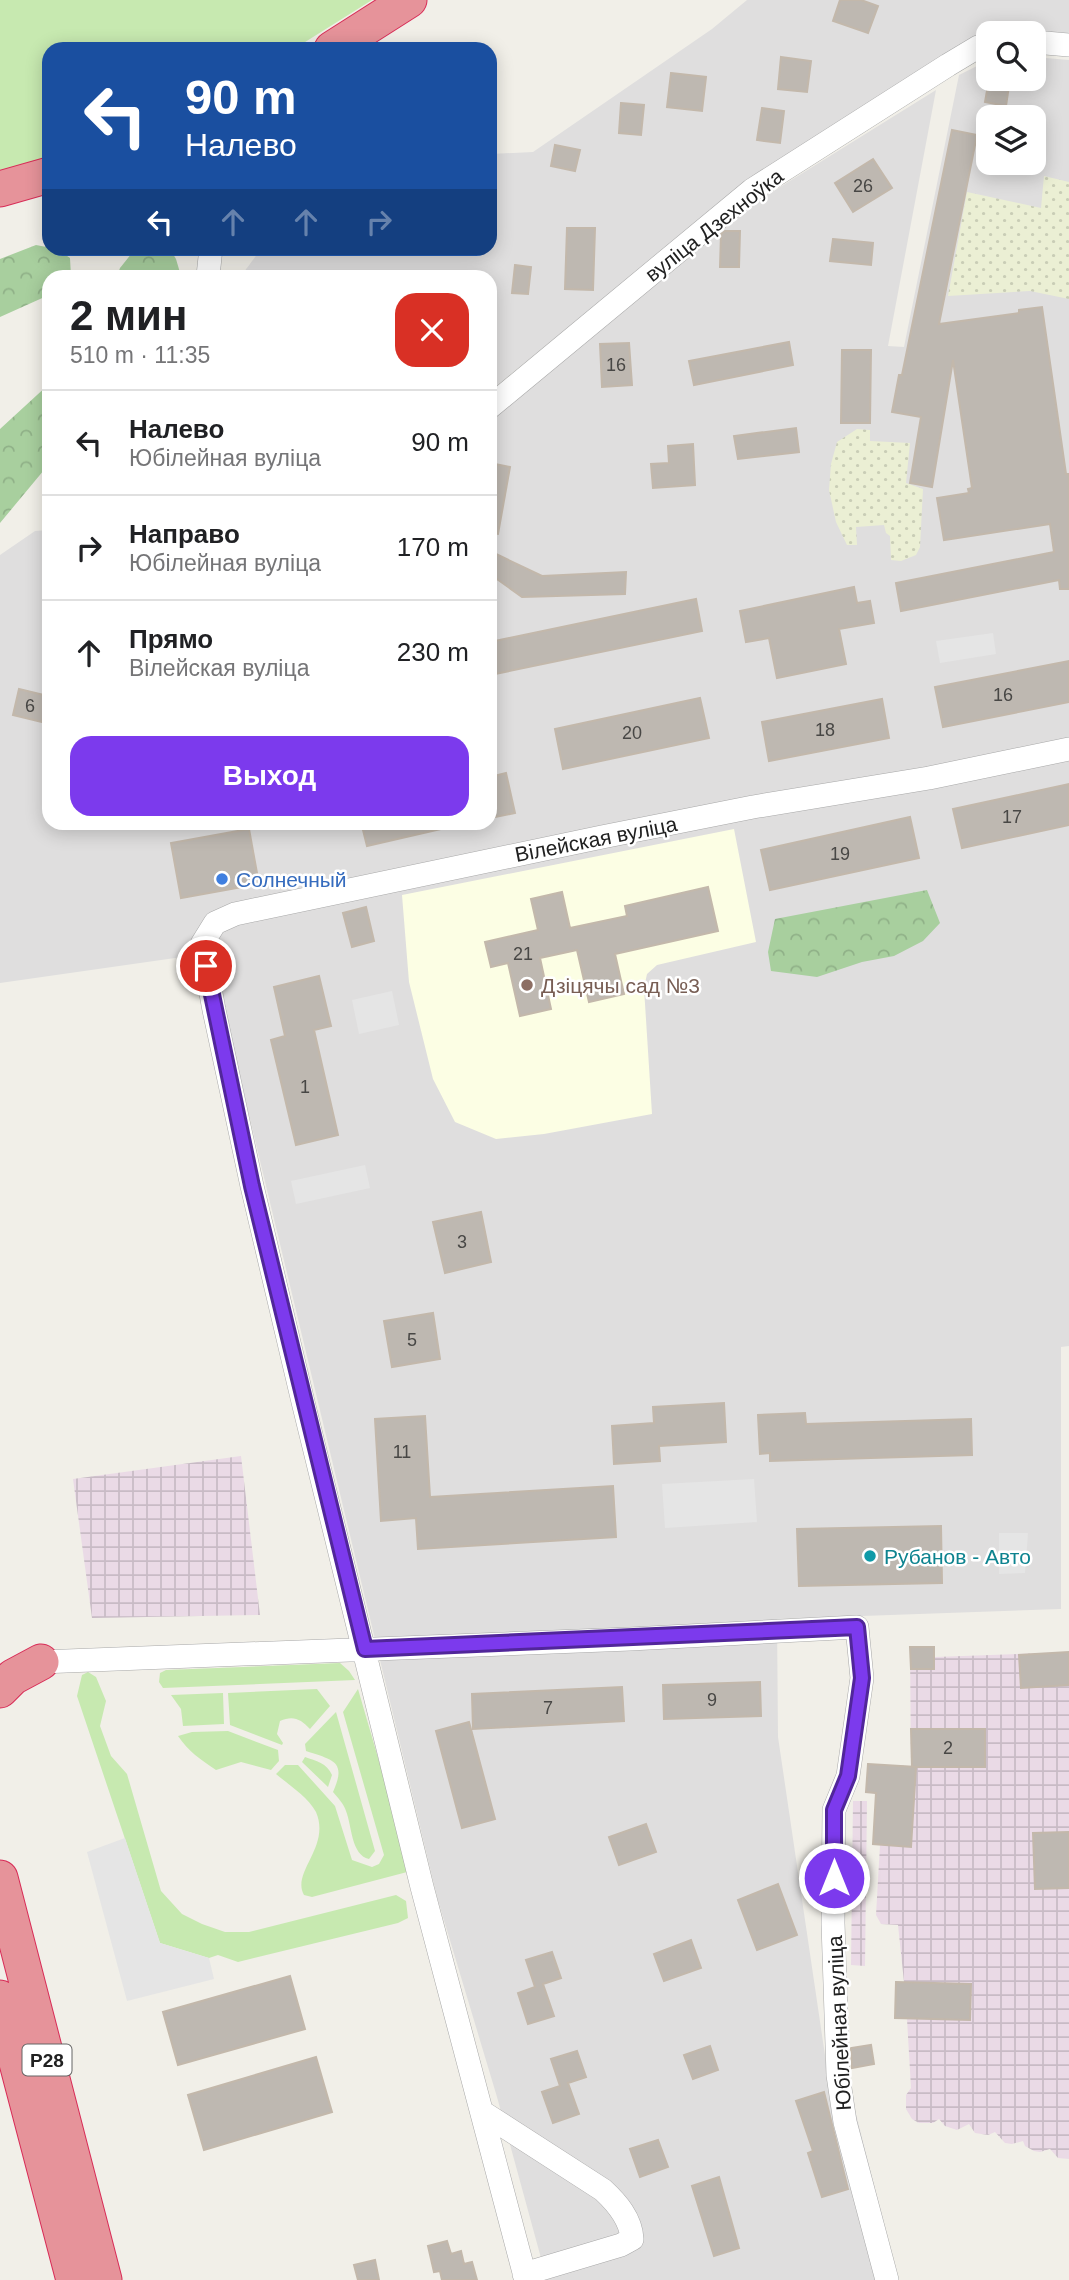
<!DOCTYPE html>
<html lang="ru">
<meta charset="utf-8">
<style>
body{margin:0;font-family:Helvetica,sans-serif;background:#f2f2f2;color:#202124;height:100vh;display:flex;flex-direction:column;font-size:26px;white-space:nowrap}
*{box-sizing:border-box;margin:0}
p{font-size:23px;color:#757577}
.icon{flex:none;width:38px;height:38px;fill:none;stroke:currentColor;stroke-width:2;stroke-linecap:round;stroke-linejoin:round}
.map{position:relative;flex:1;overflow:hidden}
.sheet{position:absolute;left:42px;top:270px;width:455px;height:560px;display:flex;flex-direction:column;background:#fff;border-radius:21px;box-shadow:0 4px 18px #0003}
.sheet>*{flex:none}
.guide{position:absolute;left:42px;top:42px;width:455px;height:214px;border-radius:21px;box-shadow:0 4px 18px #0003;background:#1a4fa0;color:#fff;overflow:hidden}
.buttons{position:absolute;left:976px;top:21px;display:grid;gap:14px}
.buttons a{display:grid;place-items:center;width:70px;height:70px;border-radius:14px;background:#fff;box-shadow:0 4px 18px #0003;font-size:35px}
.pin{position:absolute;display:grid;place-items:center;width:60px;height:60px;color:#fff;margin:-30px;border:4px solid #fff;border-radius:50%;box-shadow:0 2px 7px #0007}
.me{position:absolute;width:77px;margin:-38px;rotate:0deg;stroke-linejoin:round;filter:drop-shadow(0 0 5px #0008)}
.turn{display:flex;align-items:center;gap:24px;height:147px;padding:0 28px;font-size:32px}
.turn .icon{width:91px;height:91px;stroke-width:2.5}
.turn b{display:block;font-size:49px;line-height:60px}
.lanes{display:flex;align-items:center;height:66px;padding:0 28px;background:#0003;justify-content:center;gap:35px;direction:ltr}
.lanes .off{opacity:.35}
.round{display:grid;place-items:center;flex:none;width:74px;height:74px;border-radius:21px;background:#f2f2f2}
.head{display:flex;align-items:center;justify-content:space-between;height:119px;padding:0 28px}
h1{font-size:42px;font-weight:600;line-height:52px}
.cta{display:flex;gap:14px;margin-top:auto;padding:14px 28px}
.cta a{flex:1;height:80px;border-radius:21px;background:#7c3aed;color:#fff;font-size:28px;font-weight:600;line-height:80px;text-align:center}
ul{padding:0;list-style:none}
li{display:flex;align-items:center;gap:21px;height:105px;padding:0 28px;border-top:2px solid #e0e0e0}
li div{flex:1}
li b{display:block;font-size:26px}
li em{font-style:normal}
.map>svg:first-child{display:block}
.residential{fill:#dfdede;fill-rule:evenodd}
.industrial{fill:url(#industrial-grid)}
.education{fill:#fcfee4}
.farmland{fill:url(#farmland-dots)}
.grass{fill:#c7e9b0}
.forest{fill:url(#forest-crowns)}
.parking{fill:#e5e5e5}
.building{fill:#beb8b1;stroke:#c3b8ab;stroke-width:2}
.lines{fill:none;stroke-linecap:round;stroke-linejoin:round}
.minor-casing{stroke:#a8a8a8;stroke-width:24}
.highway-casing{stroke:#d82c57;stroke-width:37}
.minor{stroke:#fff;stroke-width:23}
.highway{stroke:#e6939a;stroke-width:35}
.route-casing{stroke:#51269a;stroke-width:18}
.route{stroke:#7c3aed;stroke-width:12}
.shop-dot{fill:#3f7fe0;stroke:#fff;stroke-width:2.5}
.education-dot{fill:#8d6e63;stroke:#fff;stroke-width:2.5}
.culture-dot{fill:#0f9aa8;stroke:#fff;stroke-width:2.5}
.labels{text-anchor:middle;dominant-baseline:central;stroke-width:5;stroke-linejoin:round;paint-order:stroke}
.number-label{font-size:18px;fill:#484745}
.shield{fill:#fff;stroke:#646464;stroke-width:2}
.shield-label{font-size:19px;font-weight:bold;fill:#212121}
.street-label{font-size:21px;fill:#212121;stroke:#fff}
.shop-label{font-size:21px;fill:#366cbe;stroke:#fff;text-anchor:start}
.education-label{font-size:21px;fill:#785e54;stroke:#fff;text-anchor:start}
.culture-label{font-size:21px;fill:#0d838f;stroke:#fff;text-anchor:start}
</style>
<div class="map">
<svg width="1069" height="2280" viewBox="0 0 1069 2280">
<defs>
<pattern id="industrial-grid" width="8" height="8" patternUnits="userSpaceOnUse" patternTransform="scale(1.75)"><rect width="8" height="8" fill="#eadae6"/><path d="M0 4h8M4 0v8" fill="none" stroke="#c8bbc5"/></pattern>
<pattern id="farmland-dots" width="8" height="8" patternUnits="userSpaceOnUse" patternTransform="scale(1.75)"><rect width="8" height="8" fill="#ebefd4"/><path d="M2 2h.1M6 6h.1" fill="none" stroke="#c9cdb6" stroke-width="1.8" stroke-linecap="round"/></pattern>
<pattern id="forest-crowns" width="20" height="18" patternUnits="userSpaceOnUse" patternTransform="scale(1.75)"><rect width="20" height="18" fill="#a8cf9e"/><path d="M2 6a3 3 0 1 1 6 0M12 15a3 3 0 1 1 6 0" fill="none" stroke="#90b188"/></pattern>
</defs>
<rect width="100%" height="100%" fill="#f1efe8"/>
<!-- residential -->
<path class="residential" d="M747 0H1069V39L1034 33 988 32 748 181 490 391V276H241L261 249 490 248V154L533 152 712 29Z
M1034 57 1069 60V1346L1061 1347V1609L777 1619 778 1737 827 2069 855 2110 898 2280H547L497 2097 437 1897 210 953 0 983V555L35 531 49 530V822H490V418L756 202 936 90 888 346 904 347 959 75 989 60V79H1034ZM989 117H1034V163H989Z"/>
<!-- industrial -->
<path class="industrial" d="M241 1456 260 1615 92 1618 73 1479Z
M910 1647H934L935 1657 1069 1652V2159L1058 2158 1050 2149 1040 2152 1034 2151 1025 2146 1023 2141 1012 2144 1005 2143 995 2132 988 2135 975 2133 969 2124 957 2130 945 2126 939 2119 933 2123H919L912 2119 906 2109V2095L911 2088 907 2019 895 2018 896 1982H904L898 1925 881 1924 876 1915 880 1845 873 1844 876 1794 866 1792 868 1764 911 1766Z
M853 1801H867L865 1966 851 1965Z"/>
<!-- education -->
<path class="education" d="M734 829 756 942 657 965 647 974 644 988 652 1114 544 1134 496 1139 455 1122 433 1079 409 982 402 895Z"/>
<!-- farmland -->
<path class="farmland" d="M1044 176 1069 182V299L1030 291 948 296 967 192 1041 208Z
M857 429 870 430V441L910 443 906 483 923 489 920 547 916 555 901 561 891 560 890 536 886 533 884 525 856 527 857 545H847L836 522 829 490 831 464 837 442Z"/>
<!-- grass -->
<path class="grass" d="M0 0H372L294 49H49V157L0 174Z
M340 1663 349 1671 355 1680 163 1688 159 1682 160 1673 166 1670Z
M88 1672 96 1677 106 1701 100 1726 111 1756 127 1774 161 1891 182 1914 202 1924 225 1932H249L396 1895 406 1901 408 1918 398 1923 238 1962 218 1955 209 1958 160 1943 77 1696 82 1675Z
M317 1689 330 1706 310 1729C301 1719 293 1715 280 1721L277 1734 283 1743 282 1745 230 1725 228 1693Z
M358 1689 411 1871 312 1897 304 1895C291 1872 331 1847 316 1812 308 1797 289 1785 276 1774L285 1765H298L335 1806 352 1860 372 1867 379 1864 384 1855 343 1712Z
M223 1693 224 1724 183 1726 181 1709 171 1695Z
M336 1712 375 1851 369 1859C351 1855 352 1826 346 1811 344 1804 338 1798 333 1792 347 1761 333 1760 306 1751L305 1744Z
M228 1731 278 1750 279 1761 271 1770 241 1762 216 1770C201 1760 188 1751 178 1736L192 1732Z
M305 1757C316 1761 327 1763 332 1775L328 1787 302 1762Z"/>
<!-- forest -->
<path class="forest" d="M36 245 57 249 70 258 71 276H49V295L0 317V259Z
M136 248 170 249 176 259 181 276H117L120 268Z
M49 384V464L0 523V429Z
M927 890 940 923 923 941 894 956 862 962 817 977 771 971 768 952 775 919Z"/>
<!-- parking -->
<path class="parking" d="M993 633 996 654 940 663 936 641Z
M392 991 399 1025 359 1034 352 1000Z
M365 1165 370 1188 296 1204 291 1181Z
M754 1479 757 1522 665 1528 662 1484Z
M999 1533H1028L1025 1573 999 1574Z
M125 1838 160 1943 209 1958 214 1979 127 2001 87 1852Z"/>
<!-- building -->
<path class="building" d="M840 0H861L878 6 868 33 833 21Z
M781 57 811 61 807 92 778 89Z
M671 73 706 77 702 111 667 107Z
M989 79H1010L1006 106 985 102Z
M621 103 644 105 641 135 619 133Z
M762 108 784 111 780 143 757 140Z
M952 130 977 135 939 324 1019 313V310L1042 307 1066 474H1069V589H1060L1059 580 901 611 896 583 1054 552 1050 524 944 540 937 498 969 493 968 489 972 488 953 360 932 487 910 483 921 417 892 412 899 375H902Z
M555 145 580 150 575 171 551 166Z
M873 159 892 188 853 212 835 183Z
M567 228H595L593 290 565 289Z
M725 231H740L739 267H720L721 234Z
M833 239 873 243 871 265 830 261Z
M515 265 531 267 528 294 512 293Z
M789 342 793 365 694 385 689 361Z
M629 343 632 385 602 387 600 344Z
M842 350H871L870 423H841Z
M796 428 799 452 738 459 734 436Z
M693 444 695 485 653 488 651 464 669 463 668 446Z
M490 463 510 467 498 534 490 533Z
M496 554 542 576 626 572 625 594 522 597 490 574Z
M854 587 857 603 870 601 874 623 839 629 846 664 777 678 769 638 746 642 740 611Z
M696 599 702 631 495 674 490 642Z
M1069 661V702L943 727 935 687Z
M19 689 48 696 42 722 13 715Z
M700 698 709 738 563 769 555 729Z
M882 699 889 738 769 761 762 722Z
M506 773 515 813 490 818V777Z
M1069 784V825L962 848 953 809Z
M910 817 919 858 770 890 761 850Z
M361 822H440L441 829 367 846Z
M249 829 259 884 181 898 171 843Z
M708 887 718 931 615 954 624 994 589 1002 577 950 540 958 551 1009 520 1016 508 963 491 967 485 942 538 930 531 899 562 892 570 928 627 916 625 906Z
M366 907 374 941 352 947 343 913Z
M319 976 331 1026 314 1030 338 1135 296 1145 271 1040 285 1036 274 987Z
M481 1212 491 1262 445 1273 433 1222Z
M433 1313 440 1359 392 1367 384 1321Z
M724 1403 726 1442 659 1446 660 1461 614 1464 612 1426 654 1423 653 1407Z
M805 1413 806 1424 971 1419 972 1455 770 1461V1453L760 1454 758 1415Z
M425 1416 430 1497 613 1486 616 1537 418 1549 416 1518 381 1521 375 1419Z
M941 1526 942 1583 799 1586 797 1529Z
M910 1647H934V1669H911Z
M1069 1652V1685L1021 1688 1019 1655Z
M760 1682 761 1716 664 1719 663 1685Z
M622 1687 624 1721 473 1729 472 1694Z
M469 1722 495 1819 462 1828 436 1731Z
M911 1729H985V1767H912Z
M868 1764 916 1767 911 1847 873 1844 876 1793 866 1792Z
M646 1824 656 1852 619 1865 609 1837Z
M1069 1832V1888L1035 1889 1033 1833Z
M778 1884 797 1935 757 1950 738 1900Z
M691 1940 701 1968 664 1981 654 1954Z
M552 1952 561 1978 543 1984 554 2016 528 2024 518 1993 535 1987 526 1960Z
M290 1976 305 2029 178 2065 163 2012Z
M896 1982 971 1984 970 2020 895 2018Z
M871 2045 874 2064 852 2068 851 2048Z
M710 2046 718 2070 693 2079 684 2055Z
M577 2051 586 2077 568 2083 579 2114 553 2123 542 2092 560 2086 551 2059Z
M316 2057 332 2112 204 2150 188 2095Z
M824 2092 848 2189 822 2197 808 2153 813 2151 796 2101Z
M658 2140 668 2167 640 2177 630 2149Z
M719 2177 739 2248 714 2256 692 2186Z
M447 2241 451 2254 461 2251 464 2264 472 2262 477 2280H442L440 2271 434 2272 428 2246Z
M375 2260 379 2280H358L354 2265Z"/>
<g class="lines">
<!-- minor casing -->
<g class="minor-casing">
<path id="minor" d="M1034 42 1069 45
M208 276 211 248
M490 407 752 190 948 65 978 47 989 44
M41 1662 630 1639 857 1627 862 1678 848 1776 834 1810 833 1923 838 2075 845 2122 887 2280
M482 2112 603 2190C617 2203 631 2219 632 2239L621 2245 524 2274
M526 2280 422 1887 304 1406 252 1186 214 1010 202 944 215 923 235 914 602 837 753 807 929 778 1069 749"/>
</g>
<!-- highway casing -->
<g class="highway-casing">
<path id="highway" d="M332 49 409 0
M0 189 49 175
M0 1690 13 1677 41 1662
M0 1878 104 2280
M0 1998 74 2280"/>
</g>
<!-- minor -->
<use href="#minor" class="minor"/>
<!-- highway -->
<use href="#highway" class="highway"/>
</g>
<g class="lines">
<!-- route casing -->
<g class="route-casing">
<path id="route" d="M206 966 252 1186 365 1649 857 1627 862 1678 848 1776 834 1810V1878"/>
</g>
<!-- route -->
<use href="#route" class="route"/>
</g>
<!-- markers -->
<circle class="shop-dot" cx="222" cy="879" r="7"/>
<circle class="education-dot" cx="527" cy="985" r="7"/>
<circle class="culture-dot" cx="870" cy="1556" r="7"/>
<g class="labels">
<!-- number labels -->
<g class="number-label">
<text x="863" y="186">26</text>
<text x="616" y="365">16</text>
<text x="1003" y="695">16</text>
<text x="30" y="706">6</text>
<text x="825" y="730">18</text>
<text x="632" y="733">20</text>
<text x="1012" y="817">17</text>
<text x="840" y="854">19</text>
<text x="523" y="954">21</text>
<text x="305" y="1087">1</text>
<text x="462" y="1242">3</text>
<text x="412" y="1340">5</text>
<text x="402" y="1452">11</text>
<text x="712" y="1700">9</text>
<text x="548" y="1708">7</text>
<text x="948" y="1748">2</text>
</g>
<!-- shield labels -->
<rect class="shield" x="22.5" y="2044.5" width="49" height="31" rx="5"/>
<g class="shield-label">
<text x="47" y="2060">Р28</text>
</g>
<!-- street labels -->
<g class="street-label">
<text transform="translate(714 225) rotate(-38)">вуліца Дзехноўка</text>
<text transform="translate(596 839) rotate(-11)">Вілейская вуліца</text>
<text transform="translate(839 2023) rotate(-93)">Юбілейная вуліца</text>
</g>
<!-- shop labels -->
<g class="shop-label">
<text x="236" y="879">Солнечный</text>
</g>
<!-- education labels -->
<g class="education-label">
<text x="541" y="985">Дзіцячы сад №3</text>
</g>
<!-- culture labels -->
<g class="culture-label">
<text x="884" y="1556">Рубанов - Авто</text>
</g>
</g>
</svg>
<div class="buttons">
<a><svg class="icon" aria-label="search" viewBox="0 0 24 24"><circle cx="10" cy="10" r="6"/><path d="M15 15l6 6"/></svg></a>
<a><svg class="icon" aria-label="layers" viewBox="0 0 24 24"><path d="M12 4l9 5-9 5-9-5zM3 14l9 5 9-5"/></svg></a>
</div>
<div class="pin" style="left:206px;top:966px;background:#d93025"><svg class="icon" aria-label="arrive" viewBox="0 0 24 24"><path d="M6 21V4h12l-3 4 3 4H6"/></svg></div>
<svg class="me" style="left:834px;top:1878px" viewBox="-20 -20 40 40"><circle r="17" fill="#7c3aed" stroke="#fff" stroke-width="3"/><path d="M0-11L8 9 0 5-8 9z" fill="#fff"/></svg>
<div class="guide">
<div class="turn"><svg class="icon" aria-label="left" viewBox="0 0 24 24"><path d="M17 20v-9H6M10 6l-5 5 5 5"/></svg><div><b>90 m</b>Налево</div></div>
<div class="lanes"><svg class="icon" aria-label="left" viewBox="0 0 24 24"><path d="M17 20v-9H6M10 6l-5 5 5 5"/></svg><svg class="icon off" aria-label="ahead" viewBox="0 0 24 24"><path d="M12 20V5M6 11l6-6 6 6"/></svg><svg class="icon off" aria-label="ahead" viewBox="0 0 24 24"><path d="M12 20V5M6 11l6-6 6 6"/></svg><svg class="icon off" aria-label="right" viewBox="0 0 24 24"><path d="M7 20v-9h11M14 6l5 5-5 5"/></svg></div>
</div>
<section class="sheet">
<div class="head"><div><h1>2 мин</h1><p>510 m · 11:35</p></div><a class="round" style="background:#d93025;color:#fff"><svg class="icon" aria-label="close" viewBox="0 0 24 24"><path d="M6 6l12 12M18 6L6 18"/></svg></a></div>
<ul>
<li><svg class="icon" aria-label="left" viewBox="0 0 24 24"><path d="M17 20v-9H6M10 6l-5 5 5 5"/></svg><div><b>Налево</b><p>Юбілейная вуліца</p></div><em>90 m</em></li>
<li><svg class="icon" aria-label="right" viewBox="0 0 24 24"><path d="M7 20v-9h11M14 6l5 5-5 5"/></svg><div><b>Направо</b><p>Юбілейная вуліца</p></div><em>170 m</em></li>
<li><svg class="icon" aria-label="ahead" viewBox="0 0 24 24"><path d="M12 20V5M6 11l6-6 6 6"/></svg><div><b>Прямо</b><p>Вілейская вуліца</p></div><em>230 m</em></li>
</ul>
<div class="cta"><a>Выход</a></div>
</section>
</div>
